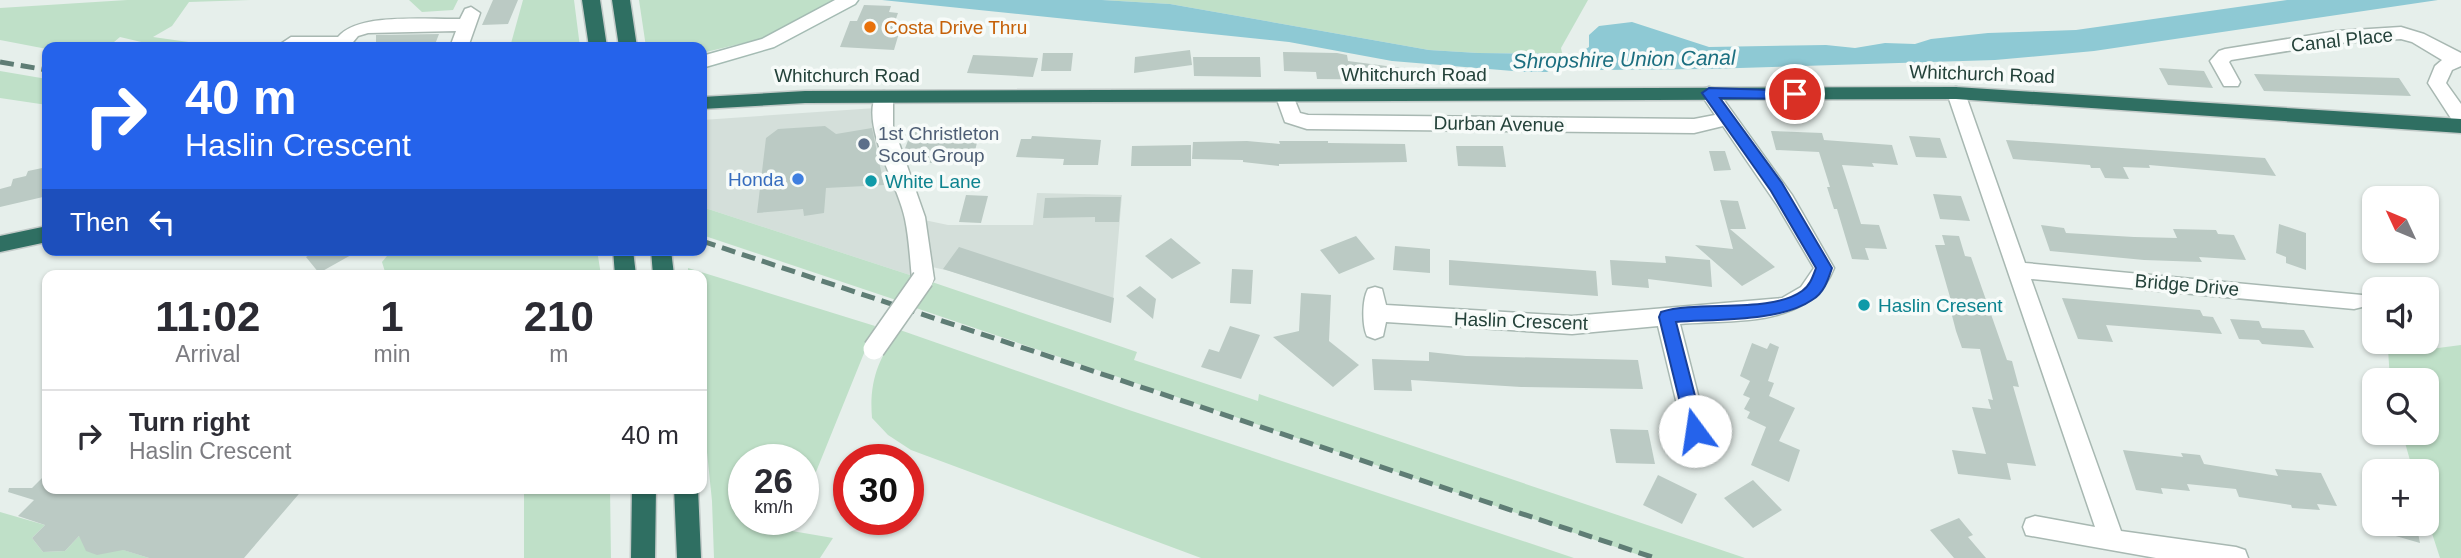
<!DOCTYPE html>
<style>
body{margin:0;font-family:Arial,sans-serif;background:#f7f7f7;color:#2b2b33;height:100vh;display:flex;flex-direction:column;font-size:26px;white-space:nowrap}
*{box-sizing:border-box;margin:0}
p{font-size:23px;color:#7c7c81}
.icon{flex:none;width:38px;height:38px;fill:none;stroke:currentColor;stroke-width:2;stroke-linecap:round;stroke-linejoin:round}
.map{position:relative;flex:1;overflow:hidden}
.side{position:absolute;left:42px;top:270px;width:665px;height:224px;display:flex;flex-direction:column;background:#fff;border-radius:14px;box-shadow:0 2px 5px #0004}
.side>*{flex:none}
.hud{position:absolute;left:42px;top:42px;width:665px;height:214px;border-radius:14px;box-shadow:0 2px 5px #0004;background:#2563eb;color:#fff;overflow:hidden}
.needle{width:46px;rotate:314deg}
.buttons{position:absolute;left:2362px;top:186px;display:grid;gap:14px}
.buttons a{display:grid;place-items:center;width:77px;height:77px;border-radius:14px;background:#fff;box-shadow:0 2px 5px #0004;font-size:35px}
.speed{position:absolute;left:728px;top:444px;display:flex;gap:14px;font-size:35px;font-weight:700;text-align:center}
.speed>*{display:grid;place-content:center;width:91px;height:91px;border-radius:50%;background:#fff;box-shadow:0 2px 5px #0004;line-height:1}
.speed small{font-size:18px;font-weight:400}
.speed .limit{border:10px solid #d22;background:#fff;color:#111}
.pin{position:absolute;display:grid;place-items:center;width:60px;height:60px;color:#fff;margin:-30px;border:4px solid #fff;border-radius:50%;box-shadow:0 2px 7px #0007}
.me{position:absolute;width:77px;margin:-38px;rotate:346deg;stroke-linejoin:round;filter:drop-shadow(0 0 5px #0008)}
.turn{display:flex;align-items:center;gap:24px;height:147px;padding:0 28px;font-size:32px}
.turn .icon{width:91px;height:91px;stroke-width:2.5}
.turn b{display:block;font-size:49px;line-height:60px}
.then{display:flex;align-items:center;height:66px;padding:0 28px;background:#0003;gap:14px;font-size:26px}
.eta{display:flex;justify-content:space-evenly;align-items:center;height:119px;text-align:center}
.eta b{font-size:42px;font-weight:800;line-height:49px}
ul{padding:0;list-style:none}
li{display:flex;align-items:center;gap:21px;height:91px;padding:0 28px;border-top:2px solid #e1e1e2}
li div{flex:1}
li b{display:block;font-size:26px}
li em{font-style:normal}
.map>svg:first-child{display:block}
.built{fill:#d4dfda}
.green{fill:#bfe0c8}
.water{fill:#8ec9d4}
.building{fill:#bbcac4}
.lines{fill:none;stroke-linecap:round;stroke-linejoin:round}
.street-casing{stroke:#a8b8b2;stroke-width:3}
.secondary-casing{stroke:#a4bbb3;stroke-width:3}
.highway-casing{stroke:#c2cac8;stroke-width:3}
.street{fill:#fff;fill-rule:evenodd}
.secondary{fill:#fff;fill-rule:evenodd}
.highway{fill:#2f6f62;fill-rule:evenodd}
.rail{stroke:#5f7d75;stroke-width:5;stroke-dasharray:14 7;stroke-linecap:butt}
.street-bridge-casing{stroke:#a8b8b2;stroke-width:24;stroke-linecap:butt}
.street-bridge{stroke:#fff;stroke-width:21}
.route{fill:#2563eb;stroke:#184099;stroke-width:2}
.food-dot{fill:#e8710a;stroke:#f7fbf9;stroke-width:2.5}
.service-dot{fill:#5c6f8a;stroke:#f7fbf9;stroke-width:2.5}
.shop-dot{fill:#3f7fe0;stroke:#f7fbf9;stroke-width:2.5}
.culture-dot{fill:#0f9aa8;stroke:#f7fbf9;stroke-width:2.5}
.labels{text-anchor:middle;dominant-baseline:central;stroke-width:7;stroke-linejoin:round;paint-order:stroke}
.food-label{font-size:19px;fill:#c56008;stroke:#f7fbf9;text-anchor:start}
.street-label{font-size:19px;fill:#24423a;stroke:#f7fbf9}
.service-label{font-size:19px;fill:#4e5e75;stroke:#f7fbf9;text-anchor:start}
.shop-label{font-size:19px;fill:#366cbe;stroke:#f7fbf9;text-anchor:end}
.culture-label{font-size:19px;fill:#0d838f;stroke:#f7fbf9;text-anchor:start}
.water-label{font-size:21px;font-style:italic;fill:#1c6f80;stroke:#f7fbf9}
</style>
<div class="map">
<svg width="2461" height="558" viewBox="0 0 2461 558">
<rect width="100%" height="100%" fill="#e6efeb"/>
<!-- built -->
<path class="built" d="M876 108 910 217 948 225H1033L1037 193 1122 195 1111 323 950 271 914 263 913 276 702 207V120Z"/>
<!-- green -->
<path class="green" d="M127 0H250L189 2 172 26 153 37 224 47 261 46 260 47H152L154 45 120 37 108 47 47 49 0 40V8Z
M409 0H458L453 10 422 12Z
M523 0H574L580 47H510Z
M639 0H838L760 39 702 53V47H646Z
M1102 0H1588L1561 48 1562 53H1478L1429 50 1170 4Z
M0 71 47 79V105L0 98Z
M702 207 913 276 896 300 702 235Z
M392 250H597L601 275H386L382 262Z
M688 268 875 326 803 504V460H744V520H796L792 531 833 538 820 558H714L712 501 702 403V275H688Z
M932 282 1137 352 1134 360 1258 401 1259 394 1745 558H1648L913 307Z
M900 330 1126 409 1574 558H1201L911 450 888 435 872 418C869 382 878 358 900 330Z
M2461 345V558H2440L2427 518V471H2413L2402 432H2427V380H2390L2388 349 2423 350Z
M524 488H610L611 558H524Z
M0 512 45 525 32 538 43 552 65 551 79 536 149 558H0Z"/>
<!-- water -->
<path class="water" d="M882 0H1102L1170 4 1429 50 1478 53 1578 54 1589 47V35L1599 26 1632 22 1709 47 1826 45 1855 48 1885 43 1915 44 1931 39 1988 33 2076 30 2287 0H2438L2094 51 1995 60 1707 69 1600 70 1581 66 1553 68 1547 72H1525L1392 61 1289 42Z"/>
<!-- building -->
<path class="building" d="M493 0H518L508 24 482 25Z
M864 5 891 6 889 12 898 13 891 33H899L894 50 840 47 850 21H857Z
M439 34 434 47H376V35Z
M1190 50 1192 65 1134 73 1135 57Z
M1283 52 1337 53 1347 55 1348 61 1409 69 1408 80 1317 79 1316 72 1284 71Z
M1043 53H1073L1071 71H1041Z
M973 55 996 56 1038 58 1033 77 967 73Z
M1193 57H1260L1261 77 1194 76Z
M2159 68 2204 71 2213 88 2168 85Z
M2254 74 2399 78 2411 96 2264 91Z
M825 126 836 134 872 128 884 185 826 188 824 213 804 216 803 209 757 213 766 138 778 129Z
M912 130 964 134H979L975 151H967L965 159H958L957 164 908 162 904 151Z
M1771 131 1822 133 1824 140 1892 145 1898 165 1872 163 1874 167 1842 165 1861 224 1879 225 1887 249 1865 248 1869 260 1852 259 1837 209H1834L1827 187H1830L1819 152 1776 150Z
M1032 136 1101 140 1098 165H1063L1064 159 1016 157 1021 139H1031Z
M1909 136 1940 138 1947 158 1916 157Z
M2006 140 2265 158 2276 176 2149 165 2150 168 2123 167 2129 179 2105 178 2100 168H2091L2090 165 2013 159Z
M1247 141 1280 144 1279 141H1328V143L1405 144 1407 162 1279 164V166L1243 162V160L1192 159 1193 142Z
M1191 145V166H1131L1132 146Z
M1456 146H1503L1506 167 1458 166Z
M1709 151H1725L1731 170 1714 171Z
M47 167 43 197 0 207V189L11 186 13 179 26 176 28 171Z
M1933 194 1961 196 1970 221 1940 219Z
M966 195 988 196 981 223 959 222Z
M1086 197H1121L1119 222H1095V217L1043 218 1045 198Z
M1720 200 1738 201 1746 229H1730L1775 267 1742 286 1695 245 1733 249Z
M2279 224 2306 233V270L2286 263V257L2276 253Z
M2041 225 2064 228 2066 233 2134 237 2177 238 2173 229 2216 230 2218 234 2234 235 2246 260 2199 257 2202 262 2144 260 2050 251Z
M1942 235 1959 236 1965 256 1971 257 2007 360 2012 361 2019 387 2013 386 2036 466 2007 463 2011 480 1958 474 1952 450 1986 454 1972 407 1991 409 1988 399 1993 400 1980 349 1962 348 1956 331 1949 304H1952L1935 245H1945Z
M1356 236 1375 259 1339 274 1320 250Z
M1171 238 1201 263 1172 279 1145 256Z
M1395 246 1430 249V273L1393 270Z
M959 247 1114 298 1111 323 943 269Z
M318 250H360L319 273 306 257Z
M1665 256 1710 260 1712 287 1648 279 1649 288 1612 285 1610 260 1666 263Z
M1449 260 1596 271 1598 296 1449 285Z
M1232 269 1253 270 1251 304 1230 303Z
M1140 286 1156 299 1153 319 1126 296Z
M1301 293 1331 295 1329 341 1359 365 1333 387 1273 337 1299 331Z
M2062 298 2200 310 2203 316 2213 317 2222 334 2106 325 2113 342 2078 339Z
M2230 319 2259 321 2262 328 2304 330 2314 348 2262 344 2259 340 2239 339Z
M1230 326 1260 335 1241 379 1201 367 1209 349 1219 352Z
M1752 343 1767 349 1770 343 1779 347 1768 381 1774 383 1769 396 1795 408 1779 441 1800 450 1789 482 1751 465 1766 427 1747 418 1750 412 1744 409 1750 398 1743 395 1750 381 1740 376Z
M1429 352 1466 356 1638 360 1643 389 1521 387 1411 380 1412 391 1374 390 1372 359 1429 361Z
M1610 429 1648 430 1655 464 1616 463Z
M2123 450 2183 457 2181 453 2200 455 2204 464 2278 476 2275 469 2321 473 2337 506 2317 504 2320 510 2292 508 2291 505 2239 497 2236 489 2187 484 2190 491 2161 488 2163 494 2136 490Z
M47 473V488H304L244 558H149L123 550 97 555 86 551 79 536 65 551 43 552 32 538 45 525 18 516 34 500 8 492 9 488H32Z
M1658 475 1697 494 1682 524 1643 505Z
M1753 480 1782 510 1753 528 1724 498Z
M1959 518 1973 535 1968 537 1986 558H1954L1930 530Z
M2369 523H2416L2420 543 2368 528Z"/>
<g class="lines">
<!-- street casing -->
<g class="street-casing">
<path id="street" d="M471 7 480 13 468 47H450L456 31 368 33 358 36 349 47H285L282 43 291 37H338C359 12 428 20 460 19L465 9Z
M2401 27 2424 34 2461 53V66L2452 70 2446 83 2461 104V125L2454 123 2428 83 2435 66 2442 60 2412 42 2401 39 2337 43 2231 60 2229 62 2240 82 2238 86H2224L2210 61 2219 51 2225 49 2337 31Z
M1709 87 1716 89 1792 195 1834 268C1810 329 1734 319 1680 324L1713 454 1709 461 1701 464 1693 461 1689 454 1658 326 1572 334 1386 322 1383 336 1375 339 1367 336C1362 325 1362 300 1368 289L1375 287 1382 289 1386 305 1572 316 1782 298 1801 287 1814 268 1777 205 1723 126 1694 133 1307 129 1285 122 1276 97 1278 93H1292L1300 113 1308 115 1694 119 1715 115 1700 93 1702 89Z
M1956 87 1963 89 1965 93 2025 263 2362 295 2365 301 2362 307 2354 309 2031 279 2121 531 2236 547 2245 550 2248 558H2156L2026 535 2023 527 2026 519 2035 516 2095 527 1947 93 1949 89Z
M884 91 891 93 893 97V126L925 217 934 279 930 285 923 287 916 285 912 279C910 259 909 238 905 219 899 186 859 124 877 93Z"/>
</g>
<!-- secondary casing -->
<g class="secondary-casing">
<path id="secondary" d="M835 0H858L855 4 774 47 702 68V56L762 39Z"/>
</g>
<!-- highway casing -->
<g class="highway-casing">
<path id="highway" d="M582 0H600L607 47H589Z
M612 0H630L637 47H619Z
M1956 87 2461 119V133L1956 99 805 103 702 109V97L805 91Z
M47 226V242L0 252V236Z
M613 250H633L636 275H615Z
M651 250H671L674 275H653Z
M632 488H656L655 558H631Z
M674 488H698L701 558H677Z"/>
</g>
<!-- street -->
<use href="#street" class="street"/>
<!-- secondary -->
<use href="#secondary" class="secondary"/>
<!-- highway -->
<use href="#highway" class="highway"/>
<!-- rail -->
<path class="rail" d="M0 62 47 70
M702 241 1655 558"/>
<!-- street-bridge casing -->
<g class="street-bridge-casing">
<path id="street-bridge" d="M874 349 923 279"/>
</g>
<!-- street-bridge -->
<use href="#street-bridge" class="street-bridge"/>
</g>
<!-- route -->
<path class="route" d="M1709 88 1800 91V97L1795 99 1720 98 1782 183 1832 268C1828 280 1824 293 1812 300 1780 322 1715 319 1676 322L1704 431 1702 436 1695 438 1689 436 1687 431 1659 317 1661 312C1699 300 1770 314 1802 291 1810 286 1813 276 1816 268L1771 191 1702 93Z"/>
<!-- markers -->
<circle class="food-dot" cx="870" cy="27" r="7"/>
<circle class="service-dot" cx="864" cy="144" r="7"/>
<circle class="shop-dot" cx="798" cy="179" r="7"/>
<g class="culture-dot">
<circle cx="871" cy="181" r="7"/>
<circle cx="1864" cy="305" r="7"/>
</g>
<g class="labels">
<!-- food labels -->
<g class="food-label">
<text x="884" y="27">Costa Drive Thru</text>
</g>
<!-- street labels -->
<g class="street-label">
<text transform="translate(2342 40) rotate(-6)">Canal Place</text>
<text x="1414" y="74">Whitchurch Road</text>
<text transform="translate(1982 74) rotate(2)">Whitchurch Road</text>
<text x="847" y="75">Whitchurch Road</text>
<text transform="translate(1499 124) rotate(1)">Durban Avenue</text>
<text transform="translate(2187 285) rotate(5)">Bridge Drive</text>
<text transform="translate(1521 321) rotate(2)">Haslin Crescent</text>
</g>
<!-- service labels -->
<g class="service-label">
<text x="878" y="133">1st Christleton<tspan x="878" dy="22">Scout Group</tspan></text>
</g>
<!-- shop labels -->
<g class="shop-label">
<text x="784" y="179">Honda</text>
</g>
<!-- culture labels -->
<g class="culture-label">
<text x="885" y="181">White Lane</text>
<text x="1878" y="305">Haslin Cresent</text>
</g>
<!-- water labels -->
<g class="water-label">
<text transform="translate(1624 59) rotate(-1)">Shropshire Union Canal</text>
</g>
</g>
</svg>
<div class="buttons">
<a><svg class="needle" viewBox="-14 -14 28 28"><path d="M0-13l5 13h-10z" fill="#e53935"/><path d="M0 13l5-13h-10z" fill="#7c7c81"/></svg></a>
<a><svg class="icon" aria-label="sound" viewBox="0 0 24 24"><path d="M4 9h4l5-4v14l-5-4H4zM17 9q2 3 0 6"/></svg></a>
<a><svg class="icon" aria-label="search" viewBox="0 0 24 24"><circle cx="10" cy="10" r="6"/><path d="M15 15l6 6"/></svg></a>
<a>+</a>
</div>
<div class="speed"><div>26<small>km/h</small></div><div class="limit">30</div></div>
<div class="pin" style="left:1795px;top:94px;background:#d93025"><svg class="icon" aria-label="arrive" viewBox="0 0 24 24"><path d="M6 21V4h12l-3 4 3 4H6"/></svg></div>
<svg class="me" style="left:1695px;top:431px" viewBox="-20 -20 40 40"><circle r="19" fill="#fff"/><path d="M0-13L10 11 0 6-10 11z" fill="#2563eb"/></svg>
<div class="hud">
<div class="turn"><svg class="icon" aria-label="right" viewBox="0 0 24 24"><path d="M7 20v-9h11M14 6l5 5-5 5"/></svg><div><b>40 m</b>Haslin Crescent</div></div>
<div class="then">Then<svg class="icon" aria-label="left" viewBox="0 0 24 24"><path d="M17 20v-9H6M10 6l-5 5 5 5"/></svg></div>
</div>
<section class="side">
<div class="eta">
<div><b>11:02</b><p>Arrival</p></div>
<div><b>1</b><p>min</p></div>
<div><b>210</b><p>m</p></div>
</div>
<ul>
<li><svg class="icon" aria-label="right" viewBox="0 0 24 24"><path d="M7 20v-9h11M14 6l5 5-5 5"/></svg><div><b>Turn right</b><p>Haslin Crescent</p></div><em>40 m</em></li>
</ul>
</section>
</div>
